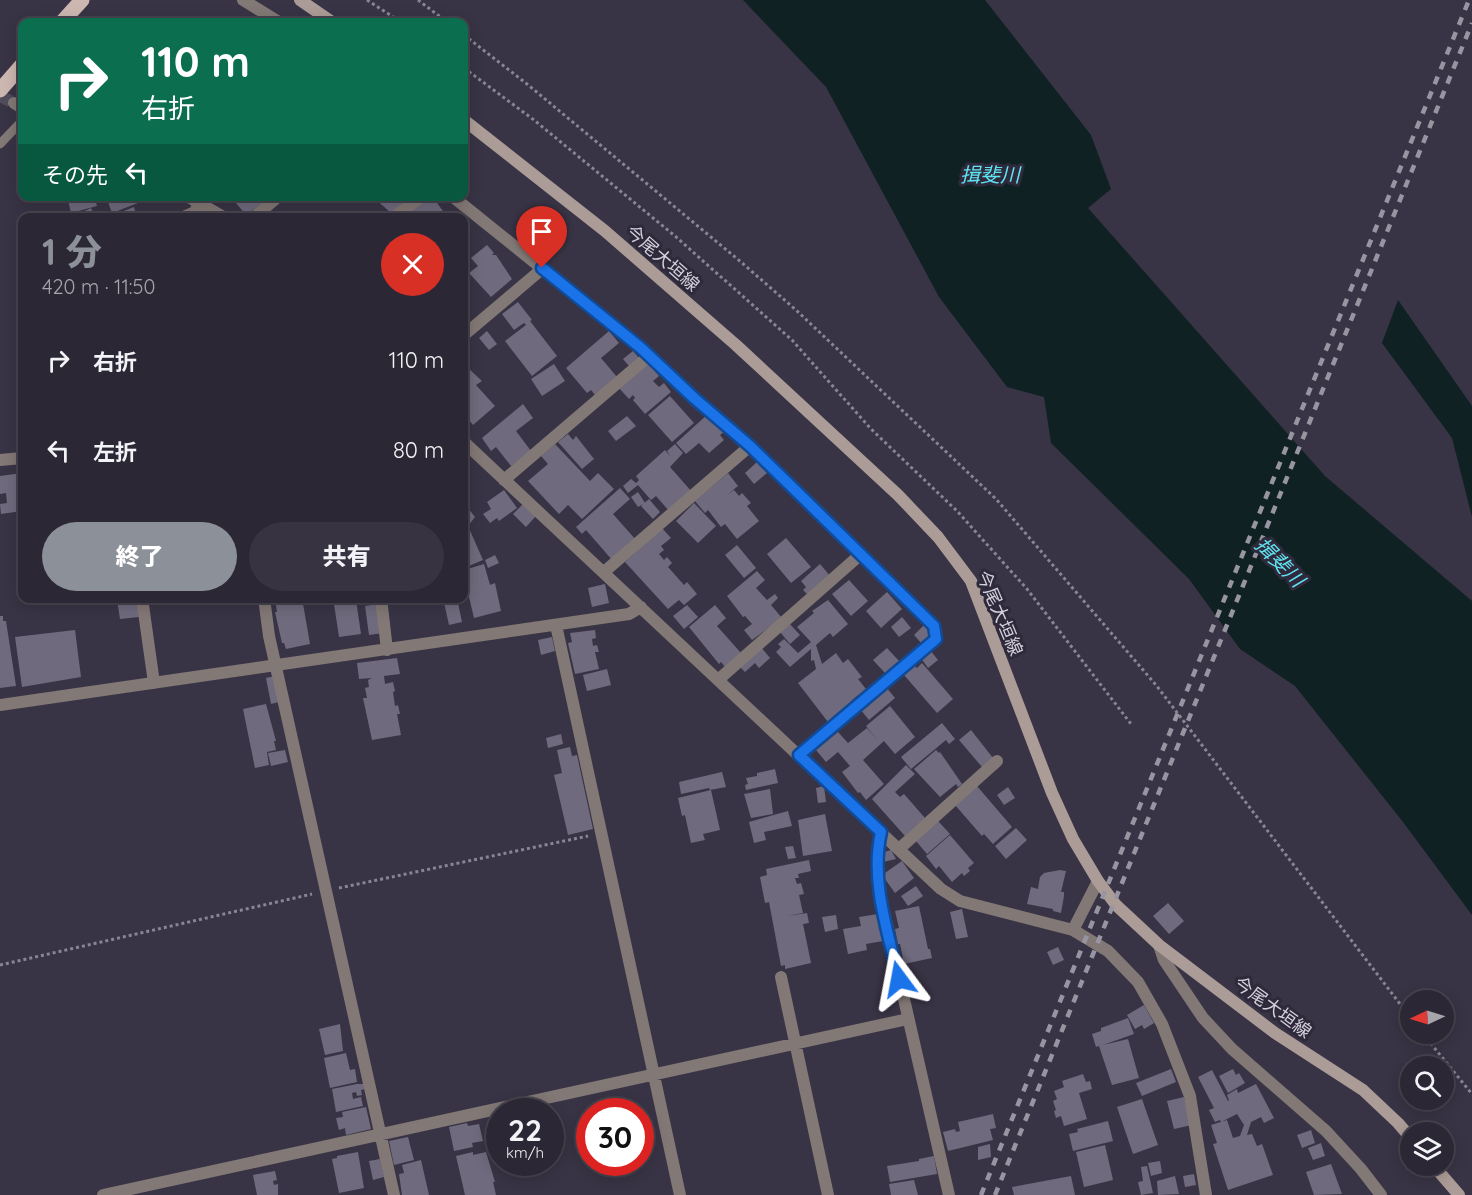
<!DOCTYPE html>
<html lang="ja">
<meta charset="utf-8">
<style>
body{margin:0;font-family:Quicksand,"Noto Sans JP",sans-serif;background:#373340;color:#f1f3f6;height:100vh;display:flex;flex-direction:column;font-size:22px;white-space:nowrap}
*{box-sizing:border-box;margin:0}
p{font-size:20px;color:#a6a5ac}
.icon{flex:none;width:33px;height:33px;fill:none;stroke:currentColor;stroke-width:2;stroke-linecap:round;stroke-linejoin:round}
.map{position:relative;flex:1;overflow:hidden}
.side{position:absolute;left:18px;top:213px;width:450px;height:390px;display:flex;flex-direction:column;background:#2b2734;border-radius:12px;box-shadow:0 3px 15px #0003,0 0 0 2px #47444f}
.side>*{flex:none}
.hud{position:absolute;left:18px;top:18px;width:450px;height:183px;border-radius:12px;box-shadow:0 3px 15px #0003,0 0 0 2px #47444f;background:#0b6e4f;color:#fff;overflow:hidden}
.needle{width:39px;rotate:266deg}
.buttons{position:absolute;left:1400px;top:990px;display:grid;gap:12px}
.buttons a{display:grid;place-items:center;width:54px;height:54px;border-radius:50%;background:#2b2734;box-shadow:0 3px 15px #0003,0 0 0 2px #47444f;font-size:30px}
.speed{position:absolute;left:486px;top:1098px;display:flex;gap:12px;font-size:30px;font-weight:700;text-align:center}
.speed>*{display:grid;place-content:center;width:78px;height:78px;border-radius:50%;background:#2b2734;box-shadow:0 3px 15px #0003,0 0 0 2px #47444f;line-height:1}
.speed small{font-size:15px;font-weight:400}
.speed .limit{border:9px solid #d22;background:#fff;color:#111}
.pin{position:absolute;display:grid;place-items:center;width:51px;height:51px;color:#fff;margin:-62px -26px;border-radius:50% 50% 50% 0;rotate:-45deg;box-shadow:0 0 6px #0007}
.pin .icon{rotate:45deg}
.me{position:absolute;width:66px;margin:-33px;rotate:347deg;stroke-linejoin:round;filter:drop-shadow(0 0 4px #0008)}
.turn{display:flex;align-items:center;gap:21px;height:126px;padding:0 24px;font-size:27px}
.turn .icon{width:78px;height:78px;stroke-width:2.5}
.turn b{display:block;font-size:42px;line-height:51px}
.then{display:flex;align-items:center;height:57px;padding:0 24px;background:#0003;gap:12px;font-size:22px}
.round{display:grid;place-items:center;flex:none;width:63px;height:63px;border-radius:32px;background:#373340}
.summary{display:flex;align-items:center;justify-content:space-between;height:102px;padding:0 24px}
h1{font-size:36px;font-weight:800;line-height:45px;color:#8c9099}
.cta{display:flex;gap:12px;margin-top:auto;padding:12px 24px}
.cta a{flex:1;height:69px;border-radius:36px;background:#8c9099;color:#fff;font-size:24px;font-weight:800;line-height:69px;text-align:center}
.cta a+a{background:#373340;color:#f1f3f6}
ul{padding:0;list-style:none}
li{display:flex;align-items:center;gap:18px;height:90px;padding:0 24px}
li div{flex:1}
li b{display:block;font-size:22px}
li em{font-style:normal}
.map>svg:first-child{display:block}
.water{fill:#0f2122}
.building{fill:#6f6a7d}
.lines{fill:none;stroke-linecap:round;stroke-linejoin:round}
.minor-tunnel{stroke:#504c5c;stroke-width:12;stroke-dasharray:12 6;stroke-linecap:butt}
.path{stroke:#898593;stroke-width:3;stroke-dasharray:3 3;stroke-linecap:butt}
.service{stroke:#827875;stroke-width:9}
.minor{stroke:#827875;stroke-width:12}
.secondary{stroke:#ac9c97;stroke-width:12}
.primary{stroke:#ccb7b1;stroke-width:15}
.rail{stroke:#9895a2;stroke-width:4.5;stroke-dasharray:8 8;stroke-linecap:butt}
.route-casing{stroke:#114b97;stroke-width:15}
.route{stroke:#1a73e8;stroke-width:10}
.labels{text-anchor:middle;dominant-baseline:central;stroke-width:6;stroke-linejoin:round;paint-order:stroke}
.street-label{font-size:18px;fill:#d4d1dc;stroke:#2f2a3b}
.water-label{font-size:20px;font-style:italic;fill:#5fe5f2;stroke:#2f2a3b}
</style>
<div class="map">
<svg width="1472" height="1195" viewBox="0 0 1472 1195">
<rect width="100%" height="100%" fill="#393445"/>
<!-- water -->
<path class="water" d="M743 0H985L1091 135 1111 189 1088 208 1325 476 1472 601V915L1403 822 1295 686 1240 649 1189 579 1051 443 1044 397 1007 387 939 297 826 87Z
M1398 300 1472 406V517L1452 438 1382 343Z"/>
<!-- building -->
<path class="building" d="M67 196H94L97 206 71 213Z
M110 196H135L138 203 112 213 108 202 111 201Z
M230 196H271L246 215Z
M372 196H411L392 214Z
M430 196H432L448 218H406L404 216Z
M134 207 136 214 140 213 142 218H111V216Z
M91 208 95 218H70Z
M487 245 494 253 492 255H496L512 279 491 297 469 273 478 266 471 258Z
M518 302 532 320 530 321 557 356 532 376 505 341 526 325 524 323 514 330 502 314Z
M487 331 497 344 489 350 479 338Z
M609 331 619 343 601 358 617 377 595 395 591 390 587 393 566 368Z
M633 351 639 358 629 366 623 359Z
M647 362 659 376 653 381 659 387 664 383 671 392 645 414 633 400 635 398 633 395 629 399 618 387Z
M554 364 565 381 542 396 531 379Z
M467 367 482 381 476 385 495 406 473 425 464 414 468 409 464 404V370Z
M670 396 694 423 672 442 648 415Z
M523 404 533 418 516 431 531 451 511 466 496 447 491 451 482 438Z
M708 414 724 432 720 435 724 440 709 453 699 443 686 454 676 443Z
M627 416 636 426 616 441 608 431Z
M568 434 573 440 576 436 594 459 582 469 558 442Z
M555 444 590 481 598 473 614 489 582 519 568 505 559 514 528 481 548 464 541 456Z
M675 444 683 453 670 467 692 492 670 512 656 496 651 500 638 485 628 493 623 486 631 479 636 483 639 480 636 476 665 450 671 457 667 451Z
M757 462 767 473 754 484 745 473Z
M22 473V511L1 514 0 504 7 503 6 493 0 494V476Z
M728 473 738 486 727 495 734 490 739 496 742 493 751 503 747 506 759 521 737 539 725 524 721 527 708 510 705 513 695 501Z
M620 488 630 499 613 514 636 540 613 561 586 530 582 534 576 527Z
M504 490 517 508 499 521 497 518 490 523 483 514 491 509 487 502Z
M638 492 645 503 638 507 631 497Z
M649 499 660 512 653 519 641 506Z
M694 503 716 526 698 543 676 521Z
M523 504 536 516 526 527 513 514Z
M468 508 475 517 468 526 483 560 464 568V511Z
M662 528 671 538 661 546 664 550 659 554 664 560 667 557 672 563 668 567 684 585 687 582 697 594 684 605 679 600 668 609 625 562Z
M786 538 811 567 791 583 767 554Z
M737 545 756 568 744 578 725 555Z
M495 555 499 563 488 568 485 560Z
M484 564 490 585 495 583 501 611 474 618 468 593 464 594V570Z
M820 564 831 577 809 596 803 590 806 587 801 581Z
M757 571 765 580 756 588 767 600 775 594 778 598 771 605 782 618 752 640 744 630 752 624 745 616 743 617 727 596Z
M849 580 868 601 851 616 832 594Z
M605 584 609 603 592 607 588 588Z
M887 592 902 609 881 628 866 611Z
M137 598 139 617 120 619 117 600Z
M281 598H302L310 644 286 649 284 643H282L275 612H277L275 600Z
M443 598H457L462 622 449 625Z
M356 600 361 634 339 637 334 604Z
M828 600 848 624 833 637 830 633 816 645 822 664 836 653 843 663 848 659 862 677 858 679 866 689 852 700 853 702 828 722 798 683 816 669 814 660 811 661V649L790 667 776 652 781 647 778 644 784 639 798 653 811 642 797 627 814 613 812 611Z
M378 604 383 633 369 635 365 606Z
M687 605 698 617 684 629 673 616Z
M715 605 726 618 717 626 741 653 725 667 721 662 719 664 689 627Z
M0 616H3V621H6L16 686 0 688Z
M902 617 911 628 899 637 891 627Z
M789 623 800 635 790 644 780 632Z
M924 625 933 634 922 644 914 635Z
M75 630 81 677 22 687 15 637Z
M595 630 596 638 592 639 593 646 597 645 599 652H595L599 669 575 674 568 643 572 642 570 633Z
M552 637 555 651 541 655 538 640Z
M761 647 770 658 759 668 755 663 745 672 739 666Z
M887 648 899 661 885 673 873 660Z
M930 650 938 660 928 668 921 658Z
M397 658 400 674 384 676 385 684 393 682 395 691 393 692 395 706 398 705 400 714H397L401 735 372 740 363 698H367L365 688 369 687 368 680 372 678 359 679 357 663Z
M922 663 953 699 937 713 904 675 915 666 917 668Z
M607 669 611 685 587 691 583 675Z
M275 676 279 702 271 704 266 678Z
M886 687 895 698 869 720 860 709Z
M266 704 276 741H274L276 750 267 752 269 765 255 768 243 709Z
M890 706 915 737 895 754 884 741 863 760 884 784 866 800 860 792 858 793 842 772 850 766 838 752 826 762 816 750 838 732 848 743 867 728 878 741 866 726Z
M942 723 955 739 949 744 946 740 911 769 901 757Z
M971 730 993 758 982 767 959 740Z
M561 734 563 744 548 748 546 738Z
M570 747 572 756 577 755 593 829 568 835 554 775 562 773 557 750Z
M285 750 288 762 271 766 268 753Z
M936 750 939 753 940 752 962 784 958 787 956 784 940 797 914 769Z
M906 765 915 774 895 792 900 797 904 794 925 818 905 836 872 799Z
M775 769 778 783 746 790 745 785 748 784 746 778 757 776V773Z
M722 772 726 787 710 790 709 788 681 794 679 782Z
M824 786 826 802 818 803 816 788Z
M977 786 1012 827 993 844 984 834 982 836 955 805Z
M1008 787 1015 798 1004 805 997 795Z
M770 789 773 814 751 818 744 794Z
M711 790 720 830 703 834 705 840 691 843 685 815 682 816 678 798Z
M788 811 792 826 764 832 766 840 754 843 749 822Z
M825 814 832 851 803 856 798 820Z
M938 821 950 834 927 854 916 841Z
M1016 828 1027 840 1006 859 995 846Z
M950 835 974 863 968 868 970 871 964 876 962 873 952 882 939 866 936 869 926 856Z
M793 846 796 858 788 859 785 847Z
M891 850 896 859 883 862 881 853Z
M809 860 811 871 798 874 799 878H795L797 884 801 883 804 894 799 895 803 913 787 916 807 913 809 923 803 924 811 963 785 969V965L781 966 769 902 765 903 760 877 767 875 766 869Z
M902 861 914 878 895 893 882 875Z
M1060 870 1066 871 1061 892H1064V896L1061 913 1053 911V909L1027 904 1031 887 1038 889 1040 877 1044 873Z
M916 886 923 896 908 906 901 896Z
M1168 903 1184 921 1169 934 1153 916Z
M919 906 928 949H930L932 958 904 964 900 944H898L895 929 899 928 895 911Z
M962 909 968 937 956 939 950 912Z
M878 914 883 941 866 944 867 950 848 954 843 929 861 926 859 917Z
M836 915 838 929 825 932 822 917Z
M1058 947 1064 960 1053 965 1047 952Z
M1144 1005 1154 1023 1144 1029 1142 1025 1135 1029 1127 1015Z
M1128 1018 1134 1034 1103 1045 1128 1039 1139 1078 1112 1085 1099 1046 1096 1047 1092 1034 1101 1031V1028Z
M340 1024 343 1051 325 1055 319 1029Z
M346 1053 350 1070 355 1069 357 1082 330 1088 324 1058Z
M1171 1069 1176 1082 1142 1096 1136 1083Z
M1233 1069 1236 1075 1239 1073 1245 1083 1228 1093 1219 1076Z
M1212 1070 1228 1101 1229 1100 1227 1095 1237 1089 1238 1093 1256 1084 1274 1118 1264 1123 1261 1117 1251 1122 1247 1135 1252 1134 1257 1146 1262 1144 1273 1175 1228 1190 1213 1144 1217 1143 1211 1125 1227 1120 1233 1138 1240 1136 1244 1125 1237 1114 1221 1122 1220 1120 1215 1122 1209 1110 1214 1108 1198 1077Z
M1083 1074 1086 1082 1090 1081 1092 1089 1079 1093 1087 1119 1064 1126 1061 1116 1056 1118 1054 1111 1056 1110 1053 1101 1057 1099 1054 1091 1064 1087 1062 1081Z
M357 1084H364L365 1089 361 1090 362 1095 357 1096 356 1092 352 1093 353 1099 361 1097 363 1106 336 1112 332 1089Z
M1184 1097 1192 1125 1174 1129 1167 1101Z
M1142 1099 1158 1145 1133 1154 1117 1107Z
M366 1107 371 1129 346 1135 345 1128 339 1130 336 1118 343 1117 342 1112Z
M993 1114 996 1128 990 1129 993 1140 948 1151 943 1132 955 1129 956 1132 960 1131 958 1122Z
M1108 1121 1113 1141 1073 1151 1069 1134 1078 1132 1077 1129Z
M467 1123 468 1126 479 1124 483 1141 472 1143 473 1147 454 1151 449 1127Z
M1311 1130 1315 1143 1302 1148 1297 1135Z
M408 1137 414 1160 394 1165 389 1141Z
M1321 1143 1325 1156 1313 1160 1308 1148Z
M990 1144 991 1157 978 1160V1147Z
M1105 1145 1113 1180 1084 1187 1076 1152Z
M358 1152 364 1188 339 1193 332 1159 337 1158V1156Z
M473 1152V1155L486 1152 495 1182H493L496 1195H465L456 1156Z
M934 1156 937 1174 890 1182 887 1166 919 1161V1159Z
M380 1159 384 1177 373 1180 369 1161Z
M421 1160 429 1195H402L399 1174 404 1173 402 1165Z
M1160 1161 1162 1173 1151 1176 1148 1163Z
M1331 1164 1342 1194 1314 1195 1306 1172Z
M1147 1166 1153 1193 1141 1195 1138 1182 1143 1181 1141 1167Z
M275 1171 277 1180 273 1181 274 1185 278 1184V1195H257L253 1175Z
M1194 1174 1196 1185 1185 1187 1183 1176Z
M1071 1176 1075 1195H1014L1012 1187Z
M1175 1176 1179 1194 1158 1195 1157 1181Z
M914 1180 918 1195H891L889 1184Z"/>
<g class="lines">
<!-- minor-tunnel -->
<path class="minor-tunnel" d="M0 96 14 103"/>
<!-- path -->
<path class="path" d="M367 0 401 22
M418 0 447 22
M464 35 527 84 741 262 796 310 996 499 1156 685 1410 1017
M464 68 534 120 675 236 792 340 870 428 957 511 1027 589 1131 724
M339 888 588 836
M0 965 312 894
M1423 1034 1472 1094"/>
<!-- service -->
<path class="service" d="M0 144 22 121"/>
<!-- minor -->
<path class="minor" d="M243 0 279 22
M14 103 22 108
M187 196 225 218
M452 196 641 348 694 398 750 446 934 626 936 639 799 755
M181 218 195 212 199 203
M253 218 279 196
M393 218 422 196
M464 335 542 269
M464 442 941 889 960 901 1073 930 1108 951 1138 982 1162 1024 1190 1096 1206 1195
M0 460 22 458
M504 480 649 356
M604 572 750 446
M142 598 154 683
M264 598 269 636 394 1195
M381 598 387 650
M556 625 680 1195
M718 680 861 554
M0 705 629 614 641 607
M881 832 877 851 881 899 949 1195
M899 849 997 761
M1073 930 1098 881
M1159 945 1164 960 1203 1018 1232 1049 1326 1131 1361 1169 1381 1195
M781 977 828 1195
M103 1195 908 1019"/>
<!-- secondary -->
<path class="secondary" d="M300 0 332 22
M464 120 605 231 736 345 898 495 938 537 971 581 1052 793 1073 839 1098 881 1116 905 1159 945 1275 1033 1363 1090 1398 1123 1410 1137
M1434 1166 1459 1195"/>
<!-- primary -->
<path class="primary" d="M62 22 82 0
M0 90 22 65"/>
<!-- rail -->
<path class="rail" d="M981 1195 1469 0
M995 1195 1472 23"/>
</g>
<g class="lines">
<!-- route casing -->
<g class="route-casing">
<path id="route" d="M542 268 641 348 694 398 750 446 934 626 936 639 799 755 881 832C870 881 888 932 899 979"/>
</g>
<!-- route -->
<use href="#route" class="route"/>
</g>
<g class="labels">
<!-- street labels -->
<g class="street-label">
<text transform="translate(663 258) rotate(41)">今尾大垣線</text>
<text transform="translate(1000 613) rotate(67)">今尾大垣線</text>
<text transform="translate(1273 1007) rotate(36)">今尾大垣線</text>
</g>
<!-- water labels -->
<g class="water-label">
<text x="990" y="174">揖斐川</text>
<text transform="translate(1280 562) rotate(45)">揖斐川</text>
</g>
</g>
</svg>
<div class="buttons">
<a><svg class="needle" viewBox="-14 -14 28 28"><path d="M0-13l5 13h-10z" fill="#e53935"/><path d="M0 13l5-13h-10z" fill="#a6a5ac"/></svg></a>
<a><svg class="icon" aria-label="search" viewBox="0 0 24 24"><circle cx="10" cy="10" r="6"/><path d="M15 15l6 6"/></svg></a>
<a><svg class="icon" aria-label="layers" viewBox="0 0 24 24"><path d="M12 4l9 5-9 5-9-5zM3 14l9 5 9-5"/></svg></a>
</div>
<div class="speed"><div>22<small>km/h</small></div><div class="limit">30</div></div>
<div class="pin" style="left:542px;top:268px;background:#d93025"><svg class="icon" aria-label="arrive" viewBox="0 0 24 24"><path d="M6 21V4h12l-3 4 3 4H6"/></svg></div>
<svg class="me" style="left:899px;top:979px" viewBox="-20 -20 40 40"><path d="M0-17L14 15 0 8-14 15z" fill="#1a73e8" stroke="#fff" stroke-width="4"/></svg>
<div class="hud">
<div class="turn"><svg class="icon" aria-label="right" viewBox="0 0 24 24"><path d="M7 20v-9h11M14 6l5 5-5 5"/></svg><div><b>110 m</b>右折</div></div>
<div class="then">その先<svg class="icon" aria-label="left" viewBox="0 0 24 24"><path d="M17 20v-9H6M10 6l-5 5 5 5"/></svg></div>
</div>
<section class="side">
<div class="summary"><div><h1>1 分</h1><p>420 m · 11:50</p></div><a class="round" style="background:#d93025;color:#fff"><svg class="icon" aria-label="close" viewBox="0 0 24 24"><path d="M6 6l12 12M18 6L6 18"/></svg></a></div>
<ul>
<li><svg class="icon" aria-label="right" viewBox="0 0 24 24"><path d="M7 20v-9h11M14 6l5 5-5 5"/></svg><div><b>右折</b></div><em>110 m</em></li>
<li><svg class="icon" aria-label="left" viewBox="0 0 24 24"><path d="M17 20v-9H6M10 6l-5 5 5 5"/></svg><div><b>左折</b></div><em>80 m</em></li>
</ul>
<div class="cta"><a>終了</a><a>共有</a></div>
</section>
</div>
